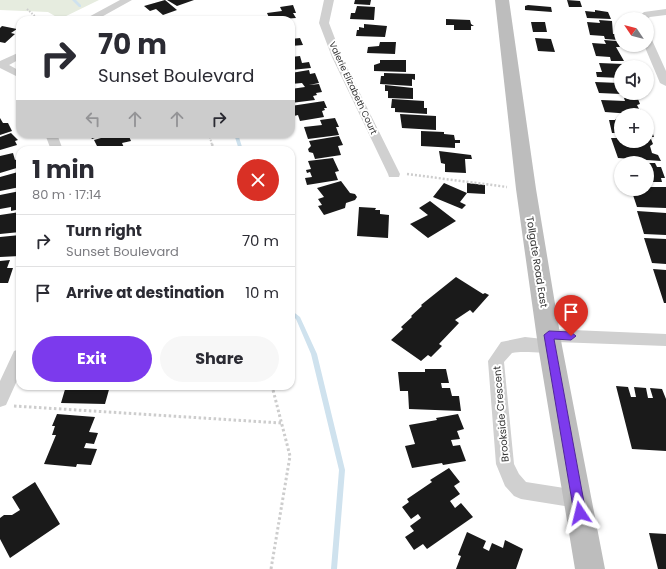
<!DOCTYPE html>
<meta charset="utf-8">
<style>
body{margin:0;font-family:Poppins,sans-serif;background:#f7f7f7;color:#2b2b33;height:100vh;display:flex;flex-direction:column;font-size:15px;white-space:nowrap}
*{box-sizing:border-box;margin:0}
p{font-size:13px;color:#7c7c81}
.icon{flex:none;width:22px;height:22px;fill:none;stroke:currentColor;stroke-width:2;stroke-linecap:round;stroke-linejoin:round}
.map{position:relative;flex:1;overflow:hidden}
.drawer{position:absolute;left:16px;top:146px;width:279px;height:244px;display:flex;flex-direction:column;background:#fff;border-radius:12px;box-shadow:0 1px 3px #0004}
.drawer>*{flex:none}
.hud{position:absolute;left:16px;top:16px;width:279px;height:122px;border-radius:12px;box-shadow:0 1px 3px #0004;background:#fff;color:#2b2b33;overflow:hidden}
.needle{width:26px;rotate:305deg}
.buttons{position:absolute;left:614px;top:12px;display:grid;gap:8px}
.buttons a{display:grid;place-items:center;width:40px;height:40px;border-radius:50%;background:#fff;box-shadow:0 1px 3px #0004;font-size:20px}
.pin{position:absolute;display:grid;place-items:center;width:34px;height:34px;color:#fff;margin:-41px -17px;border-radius:50% 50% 50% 0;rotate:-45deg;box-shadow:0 0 4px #0007}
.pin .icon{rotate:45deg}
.me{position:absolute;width:44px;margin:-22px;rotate:350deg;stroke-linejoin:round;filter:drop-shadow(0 0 3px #0008)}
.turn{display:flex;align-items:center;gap:14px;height:84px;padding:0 16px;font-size:18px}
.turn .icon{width:52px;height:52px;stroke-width:2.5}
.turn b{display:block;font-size:28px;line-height:34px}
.lanes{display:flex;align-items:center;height:38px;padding:0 16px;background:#0003;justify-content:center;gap:20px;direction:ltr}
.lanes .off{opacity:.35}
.round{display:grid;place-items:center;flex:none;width:42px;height:42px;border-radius:21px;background:#f7f7f7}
.headline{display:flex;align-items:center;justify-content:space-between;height:68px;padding:0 16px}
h1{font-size:24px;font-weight:700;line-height:30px}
.primary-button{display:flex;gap:8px;margin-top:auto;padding:8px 16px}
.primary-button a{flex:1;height:46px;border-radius:24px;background:#7c3aed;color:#fff;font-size:16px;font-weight:700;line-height:46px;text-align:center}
.primary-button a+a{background:#f7f7f7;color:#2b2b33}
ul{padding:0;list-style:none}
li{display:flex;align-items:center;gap:12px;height:52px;padding:0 16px;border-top:1px solid #e1e1e2}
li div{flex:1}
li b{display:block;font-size:15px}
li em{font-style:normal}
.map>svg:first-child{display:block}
.green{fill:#e6ecdf}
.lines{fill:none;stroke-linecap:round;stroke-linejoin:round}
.stream{fill:#cfe2ee;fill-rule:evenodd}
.building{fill:#1a1a1a}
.path-far2{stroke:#cdcdcd;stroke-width:2;stroke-dasharray:1.5 1.5;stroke-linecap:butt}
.path-far1{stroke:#cdcdcd;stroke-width:2.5;stroke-dasharray:2 2;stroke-linecap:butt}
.path{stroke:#cdcdcd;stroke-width:3;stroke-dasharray:2.5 2.5;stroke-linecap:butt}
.street{fill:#d0d0d0;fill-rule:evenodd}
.secondary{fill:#bdbdbd;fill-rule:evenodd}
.route{fill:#7c3aed;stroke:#51269a}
.labels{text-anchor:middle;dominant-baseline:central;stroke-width:4;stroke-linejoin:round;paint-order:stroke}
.far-street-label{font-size:9px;fill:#333;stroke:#fff}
.street-label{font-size:10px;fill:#333;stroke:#fff}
</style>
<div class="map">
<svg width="666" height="569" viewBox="0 0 666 569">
<rect width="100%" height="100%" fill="#fff"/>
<!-- green -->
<path class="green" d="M0 0H99L60 19 48 12 0 10Z"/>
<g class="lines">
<!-- stream -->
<path class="stream" d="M72 0H76L81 5V7H79Z
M116 18H118L122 20H117L115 19Z
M234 134H238L243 150H239Z
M291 310 300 317 317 354 345 470 337 569H331L339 470 311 354 296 319 291 315Z"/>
</g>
<!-- building -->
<path class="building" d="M165 0 177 10 163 15 156 9 150 11 144 6Z
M167 0H194L177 6Z
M355 0H371L370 5 354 4Z
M567 0 580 1 582 7H569Z
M293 5 296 13H293L296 18 270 20 267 13 282 11 280 7Z
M528 5 551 7 552 12 525 10V6Z
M357 6 375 7 374 20 350 19 351 13H355Z
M595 10 608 12 611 19 587 18 585 11 595 12Z
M446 19 470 20 471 24 474 26H471V30H454V25H446Z
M599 20 612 21 613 34H616L618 40 605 39 604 36 590 35 587 22 600 23Z
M531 22H545L547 32H533Z
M364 24 387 26 385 37 356 36 357 30H359V27L364 28Z
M2 26 17 29 11 33 15 34 5 43 0 42V28Z
M300 38 303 45 291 46V39Z
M535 38 551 39 555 52 538 51Z
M604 40 617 41 620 47H616L624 61H611L610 57 596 56 592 43 606 44Z
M380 42H396L395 54 367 53 368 47 379 46Z
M300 56 302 63 309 62 311 68 291 70V57Z
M380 60H406V72L374 71V65L380 63Z
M599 63 623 64 624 67H621V78L597 77 596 72H602Z
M309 70 310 74 315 73 319 83 309 85 319 84 322 92 316 93 317 95 313 96 315 100 291 103V89L305 87 302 83 291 84V73Z
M384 73 415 74V80L412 79V86L380 84 381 76H384Z
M618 80H621V94L599 93 595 82 619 83Z
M385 85 413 88V99L388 98V91H385Z
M623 93H637L639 97H624Z
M624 98 638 99 640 104 637 105 639 109 643 111 645 115 605 112 601 100 625 101Z
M392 99 424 101V108H427V114L395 112V108H391Z
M324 101 327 108H324L325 110 322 111 324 117 300 121 298 115 294 116 291 109V106Z
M400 114 436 116V130L402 128Z
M647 116 650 124 647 126 648 129 652 131 654 137H647Z
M0 118 3 123H8L12 131 0 135Z
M335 118 339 127H336L339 135 308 139 304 127 322 125 320 120Z
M615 119H621V136L620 133H612L609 120H616Z
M421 131 444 132V134L454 135 455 140H460V143H455V148L421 146Z
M11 133 18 140 15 141 17 145 0 150V137Z
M89 134H106L92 139Z
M115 134H128L131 141 122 143 125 150H99L94 140Z
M339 136 343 145 338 146 341 155 315 159 313 153 309 152 308 149 311 146 309 141Z
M611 138H621V141H647V139H651L653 144 650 146 652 153 658 155 661 161 618 158Z
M439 151 471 155 472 159H465L466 173 445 172V164L441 163Z
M13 153 15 160 20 158V167L0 173V156Z
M333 158 339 171 335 172 338 180 307 185 305 178 312 177 310 172 307 173 306 170 311 169 308 161Z
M647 163H655L657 167H661L665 178H661L662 182H647Z
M18 172 20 187 0 191V177Z
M341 181 350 193 355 194 357 197 355 200 346 203 345 208 324 215 318 206 322 205 318 199 324 197 317 188Z
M444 183 467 193 460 202 466 205 462 209 433 197Z
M467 183 485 185V194L467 193Z
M647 187H666V208L637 207 631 189H647Z
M20 191V209L11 211V207L0 209V195Z
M430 201 456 221 428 238 410 224 428 215 419 208Z
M359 207 376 208 375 210H380V214L389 215 388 238 357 236Z
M637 211 666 213V235L644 234Z
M20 212V232L0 234V215Z
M20 235 18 247H20V256L0 257V237Z
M644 238 666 239V264L652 263Z
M10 260 7 268H13L8 283H0V261Z
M653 269 666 270V303H664Z
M456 277 483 294 485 293 489 295 473 313 470 310 455 320 459 323 439 344 442 346 431 357 428 355 421 361 391 340 403 329 401 327 412 317 411 316 422 306 421 305Z
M425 369H446L449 383H441L442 388H450L452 396H459L461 411 409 409 408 391H400L398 372H425Z
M66 386H110L105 404 61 403Z
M616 386 628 387 631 397H636L634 387 646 388 648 398H653L650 388 662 389 666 399V451L632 449Z
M57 414 95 417 89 432 98 433 94 444 86 443 84 448 97 449 91 465 77 464 76 467 44 464 56 435H52L55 426H52Z
M458 414 464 429 457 431 460 439 451 440 453 446 460 445 466 461 443 465 442 463 412 468 405 446 415 444 409 425 437 420 436 418Z
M449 468 460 482 454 486 460 494 450 501 455 508 461 503 473 517 427 549 423 544 414 550 405 537 414 531 410 526 421 518 418 514 411 519 402 507 409 502 407 499 432 482 430 480Z
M35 482 60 524 10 558 0 539V518L4 515H12L20 510 12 497Z
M467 532 486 541 483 548 489 551 492 543 503 548 505 540 523 549 516 569H456L461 556 458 555Z
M649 533 666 534V569H658Z"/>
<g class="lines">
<!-- path-far2 -->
<path class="path-far2" d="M27 9 39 20
M209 134 212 145"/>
<!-- path-far1 -->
<path class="path-far1" d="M212 144 214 150
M407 174 507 187"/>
<!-- path -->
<path class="path" d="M14 406 281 423
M271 569 290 456 272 386"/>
<!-- street -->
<path class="street" d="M120 0H132L96 20H83Z
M324 0H334L329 23 342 57 400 174 399 177H389L388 174 332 57 319 23Z
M666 9V15L650 17 647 19H636L644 12Z
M647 37 652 40 666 71V86L660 83 644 45H647Z
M20 52V59L9 65 20 71V78L0 68V61Z
M45 134H57L63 150H51Z
M549 329 666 334V346L556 342 558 346 556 351C544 355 526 350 512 353L504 362 514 464 519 474 526 482 577 490 584 493 587 499 584 505 577 508 521 499 514 496 505 486 496 464 488 361 501 342 525 337 543 339 541 335 543 330Z
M20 349V374L6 405 0 407V381L14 351Z"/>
<!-- secondary -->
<path class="secondary" d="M495 0H509L536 189 562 346 605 569H575L538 346 516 189Z"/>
</g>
<!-- route -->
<path class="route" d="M549 331 571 332 576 336 571 340 554 339 586 513 584 517 580 519 576 517 574 513 544 335Z"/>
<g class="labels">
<!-- far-street labels -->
<g class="far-street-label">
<text transform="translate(353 88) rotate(65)">Valerie Elizabeth Court</text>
</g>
<!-- street labels -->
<g class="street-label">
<text transform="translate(537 262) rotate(81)">Tollgate Road East</text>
<text transform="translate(501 414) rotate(-95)">Brookside Crescent</text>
</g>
</g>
</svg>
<div class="buttons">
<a><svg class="needle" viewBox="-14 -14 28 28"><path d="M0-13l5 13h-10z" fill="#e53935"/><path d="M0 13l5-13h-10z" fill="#7c7c81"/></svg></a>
<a><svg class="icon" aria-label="sound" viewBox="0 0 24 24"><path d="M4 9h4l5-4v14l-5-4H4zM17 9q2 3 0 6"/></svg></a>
<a>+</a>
<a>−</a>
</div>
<div class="pin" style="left:571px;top:336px;background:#d93025"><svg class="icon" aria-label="arrive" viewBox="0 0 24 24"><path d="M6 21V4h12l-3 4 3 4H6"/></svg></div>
<svg class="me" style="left:580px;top:513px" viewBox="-20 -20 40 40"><path d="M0-17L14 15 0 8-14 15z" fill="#7c3aed" stroke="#fff" stroke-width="4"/></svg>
<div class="hud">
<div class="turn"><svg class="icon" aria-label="right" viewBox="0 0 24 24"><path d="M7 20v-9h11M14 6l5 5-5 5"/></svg><div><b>70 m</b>Sunset Boulevard</div></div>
<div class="lanes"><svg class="icon off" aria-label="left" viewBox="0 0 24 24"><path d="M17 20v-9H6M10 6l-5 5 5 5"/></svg><svg class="icon off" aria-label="ahead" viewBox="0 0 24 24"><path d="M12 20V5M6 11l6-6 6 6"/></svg><svg class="icon off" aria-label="ahead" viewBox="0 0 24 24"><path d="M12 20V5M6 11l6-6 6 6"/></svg><svg class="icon" aria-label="right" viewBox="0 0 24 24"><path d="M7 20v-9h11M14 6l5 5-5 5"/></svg></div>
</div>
<section class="drawer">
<div class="headline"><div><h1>1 min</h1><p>80 m · 17:14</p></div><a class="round" style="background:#d93025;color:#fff"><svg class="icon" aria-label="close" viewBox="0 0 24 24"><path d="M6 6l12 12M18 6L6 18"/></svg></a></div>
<ul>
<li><svg class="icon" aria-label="right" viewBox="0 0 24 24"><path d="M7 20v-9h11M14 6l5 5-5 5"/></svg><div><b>Turn right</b><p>Sunset Boulevard</p></div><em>70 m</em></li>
<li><svg class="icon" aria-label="arrive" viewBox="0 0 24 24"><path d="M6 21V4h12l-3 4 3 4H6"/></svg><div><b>Arrive at destination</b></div><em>10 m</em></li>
</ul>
<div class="primary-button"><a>Exit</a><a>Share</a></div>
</section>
</div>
